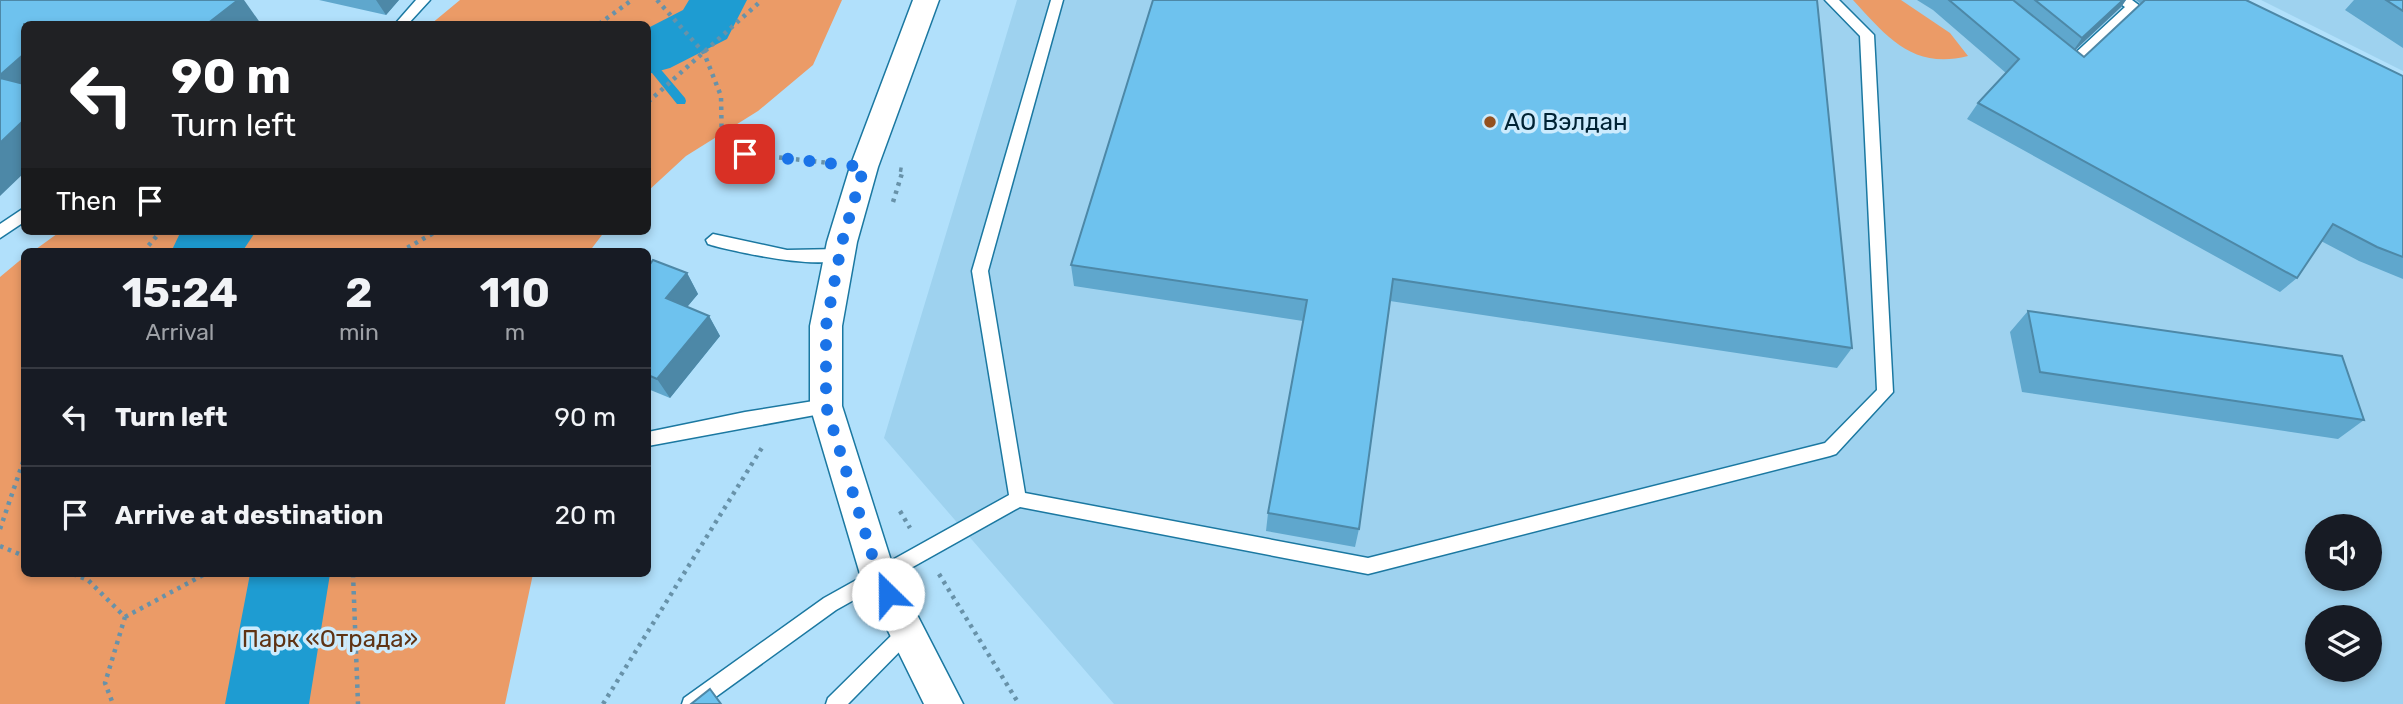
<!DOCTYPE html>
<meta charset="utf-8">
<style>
body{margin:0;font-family:Rubik,sans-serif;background:#242831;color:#f1f3f6;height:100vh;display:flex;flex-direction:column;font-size:26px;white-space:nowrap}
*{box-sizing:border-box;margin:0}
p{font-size:23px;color:#9ea1a6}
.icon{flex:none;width:38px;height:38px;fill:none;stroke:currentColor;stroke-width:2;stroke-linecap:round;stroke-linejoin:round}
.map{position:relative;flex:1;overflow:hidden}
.sheet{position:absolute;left:21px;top:248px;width:630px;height:329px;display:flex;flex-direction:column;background:#171b24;border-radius:10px;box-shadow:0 4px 10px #0003}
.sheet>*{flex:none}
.banner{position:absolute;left:21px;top:21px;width:630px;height:214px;border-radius:10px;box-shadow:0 4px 10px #0003;background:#202124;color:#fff;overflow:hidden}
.buttons{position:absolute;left:2305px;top:514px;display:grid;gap:14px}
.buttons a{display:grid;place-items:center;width:77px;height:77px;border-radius:50%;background:#171b24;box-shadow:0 4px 10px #0003;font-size:35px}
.pin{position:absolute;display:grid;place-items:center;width:60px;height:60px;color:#fff;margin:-30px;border-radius:14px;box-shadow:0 4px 10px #0006}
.me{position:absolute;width:77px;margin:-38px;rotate:337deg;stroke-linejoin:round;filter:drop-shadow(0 0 5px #0008)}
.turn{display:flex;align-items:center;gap:24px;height:147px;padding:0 35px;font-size:32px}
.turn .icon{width:91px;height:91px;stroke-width:2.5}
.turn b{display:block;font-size:49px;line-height:60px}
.then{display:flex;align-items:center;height:66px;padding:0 35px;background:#0003;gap:14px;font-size:26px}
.eta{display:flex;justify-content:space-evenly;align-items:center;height:119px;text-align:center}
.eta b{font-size:42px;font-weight:700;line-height:49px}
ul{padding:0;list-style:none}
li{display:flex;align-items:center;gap:21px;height:98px;padding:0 35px;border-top:2px solid #363941}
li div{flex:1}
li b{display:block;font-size:26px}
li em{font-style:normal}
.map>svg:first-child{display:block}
.built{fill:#9ed2ef;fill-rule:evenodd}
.green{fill:#eb9b67}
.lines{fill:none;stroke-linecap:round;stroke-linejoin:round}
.stream{fill:#1e9cd2;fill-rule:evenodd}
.river{fill:#1e9cd2;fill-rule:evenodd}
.service-casing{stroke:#1b78a1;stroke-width:3}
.minor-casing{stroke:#1b78a1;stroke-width:3}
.path{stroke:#6892a9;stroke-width:4.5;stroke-dasharray:3.5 5;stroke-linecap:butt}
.service{fill:#fff;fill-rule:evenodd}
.minor{fill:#fff;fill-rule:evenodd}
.wall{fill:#5fa7cd}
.shaded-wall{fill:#4d88a7}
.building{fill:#6ec2ee;stroke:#4d88a7;stroke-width:2}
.route{stroke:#1a73e8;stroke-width:12;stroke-dasharray:0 21.6}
.poi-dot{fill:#945120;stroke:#ccebfd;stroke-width:2.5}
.labels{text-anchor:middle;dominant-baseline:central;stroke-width:7;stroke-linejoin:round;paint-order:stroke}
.poi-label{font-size:24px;fill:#002334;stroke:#ccebfd;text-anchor:start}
.park-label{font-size:24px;fill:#5f3314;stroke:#ccebfd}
</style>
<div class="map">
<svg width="2403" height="704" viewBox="0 0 2403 704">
<rect width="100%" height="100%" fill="#b1e0fb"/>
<!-- built -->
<path class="built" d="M1017 0H2200L2403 100V704H1114L884 438ZM2317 527H2370V579H2317ZM2317 618H2370V670H2317Z
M2261 0H2403V71Z"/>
<!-- green -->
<path class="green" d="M460 0H842L813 65 758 111 686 156 648 191V24H431Z
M1853 0H1901L1950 33 1968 56C1913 70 1887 37 1853 0Z
M61 231H605L589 252H32Z
M24 257V574H533L505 704H0V277Z"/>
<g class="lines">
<!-- stream -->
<path class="stream" d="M648 58 652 59 685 98 686 101 685 104H677L648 68Z"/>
<!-- river -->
<path class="river" d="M689 0H747L727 39 670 68 648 74V28L683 10Z
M181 231H256L242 252H171Z
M250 574H330L309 704H225Z"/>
<!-- service casing -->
<g class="service-casing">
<path id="service" d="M416 0H430L408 24H395Z
M1051 0H1063L988 271 1025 493 1368 558 1825 443 1877 390 1860 36 1825 0H1839L1874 35 1893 392 1836 454 1830 456 1368 574 1020 507 836 610 706 704H682L684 698 824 598 1009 495 972 271Z
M2115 0H2132L2140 6 2076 68H2066L2060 61 2062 58 2071 57 2125 7Z
M24 208V222L0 238V224Z
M713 234 787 250 840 249 847 255C834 274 730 251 708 244L706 240Z
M826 399 832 401 834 406 832 411 826 413 648 446V432L745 412Z
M907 623 913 626 916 632 913 638 848 704H826L828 698 901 626Z"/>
</g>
<!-- minor casing -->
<g class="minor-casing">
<path id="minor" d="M913 0H939L878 167 857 242 842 326V406L894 570 963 704H924L860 574 810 406V326L827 242 850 167Z"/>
</g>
<!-- path -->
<path class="path" d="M657 0 704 53 721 96 722 151 829 163
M599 24 632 0
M648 102 762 0
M893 202 903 170 897 169
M143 252 161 231
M400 252 437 231
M900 511 910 528
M0 529 24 459
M0 546 24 556
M73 574 88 580 125 617 105 683 113 704
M353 574 358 704
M939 574 1019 704
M125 617 205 574
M603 704 763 446"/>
<!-- service -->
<use href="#service" class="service"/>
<!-- minor -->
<use href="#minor" class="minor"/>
</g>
<!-- wall -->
<path class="wall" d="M319 0H399L386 15Z
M1153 0 1852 348 1837 368 1390 301 1359 529 1355 547 1266 531 1268 513 1303 321 1074 286 1071 265Z
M1917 0H2126L2121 7 2075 50 2084 57 2141 4 2136 0H2246L2403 76V279L2359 261 2321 241 2297 278 2280 292 1967 119 1978 103 2006 73 1933 10Z
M2354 0H2403V48L2345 10Z
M648 267 687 273 698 294 687 307 709 316 720 336 670 398 648 389Z
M2028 311 2364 420 2338 439 2022 392 2010 332Z"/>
<!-- shaded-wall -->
<path class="shaded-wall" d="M238 0H244L261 24H207Z
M376 0H399L386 15Z
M2123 0H2126L2121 7 2071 54 2082 38Z
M24 54V103L0 80V75Z
M24 120V173L0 196V143Z
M687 273 698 294 677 319 666 298Z
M709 316 720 336 670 398 657 379Z"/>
<!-- building -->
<path class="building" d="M0 0H238L207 24H63L60 23 58 24H24V54L0 75Z
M1153 0H1817L1852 348 1393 279 1359 529 1268 513 1307 300 1071 265Z
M1949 0H2013L2084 57 2145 0H2246L2403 76V257L2377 247 2333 224 2297 278 1978 103 2019 59Z
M2035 0H2123L2082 38Z
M2386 0H2403V11Z
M0 78 24 84V120L0 143Z
M653 260 687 273 666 298 709 316 657 379 648 375V267Z
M2028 311 2342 356 2364 420 2040 372Z
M710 689 721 704H691Z"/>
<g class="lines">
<!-- route -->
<path class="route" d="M745 154 864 167 842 242 826 326V406L878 574 888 594"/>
</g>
<!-- markers -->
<circle class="poi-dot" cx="1490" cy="122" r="7"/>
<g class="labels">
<!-- poi labels -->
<g class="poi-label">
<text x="1504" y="122">АО Вэлдан</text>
</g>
<!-- park labels -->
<g class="park-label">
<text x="330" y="639">Парк «Отрада»</text>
</g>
</g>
</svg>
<div class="buttons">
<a><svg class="icon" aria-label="sound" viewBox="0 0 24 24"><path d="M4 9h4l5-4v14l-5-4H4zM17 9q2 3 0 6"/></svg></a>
<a><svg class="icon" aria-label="layers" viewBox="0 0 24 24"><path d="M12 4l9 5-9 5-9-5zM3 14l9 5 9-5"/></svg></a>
</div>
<div class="pin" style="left:745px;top:154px;background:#d93025"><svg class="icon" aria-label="arrive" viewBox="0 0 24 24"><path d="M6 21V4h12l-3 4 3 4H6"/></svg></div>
<svg class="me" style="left:888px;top:594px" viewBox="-20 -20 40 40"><circle r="19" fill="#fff"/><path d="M0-13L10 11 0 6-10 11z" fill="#1a73e8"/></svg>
<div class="banner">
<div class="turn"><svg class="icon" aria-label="left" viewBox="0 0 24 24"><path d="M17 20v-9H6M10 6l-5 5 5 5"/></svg><div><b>90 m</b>Turn left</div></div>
<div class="then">Then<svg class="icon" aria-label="arrive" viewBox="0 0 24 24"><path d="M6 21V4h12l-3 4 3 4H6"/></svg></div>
</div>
<section class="sheet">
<div class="eta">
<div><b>15:24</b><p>Arrival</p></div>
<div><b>2</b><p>min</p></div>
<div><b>110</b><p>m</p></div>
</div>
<ul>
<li><svg class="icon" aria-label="left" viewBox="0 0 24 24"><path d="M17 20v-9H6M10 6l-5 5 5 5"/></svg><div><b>Turn left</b></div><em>90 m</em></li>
<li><svg class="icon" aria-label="arrive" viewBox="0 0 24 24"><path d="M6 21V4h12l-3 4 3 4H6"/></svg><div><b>Arrive at destination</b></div><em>20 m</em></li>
</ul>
</section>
</div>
